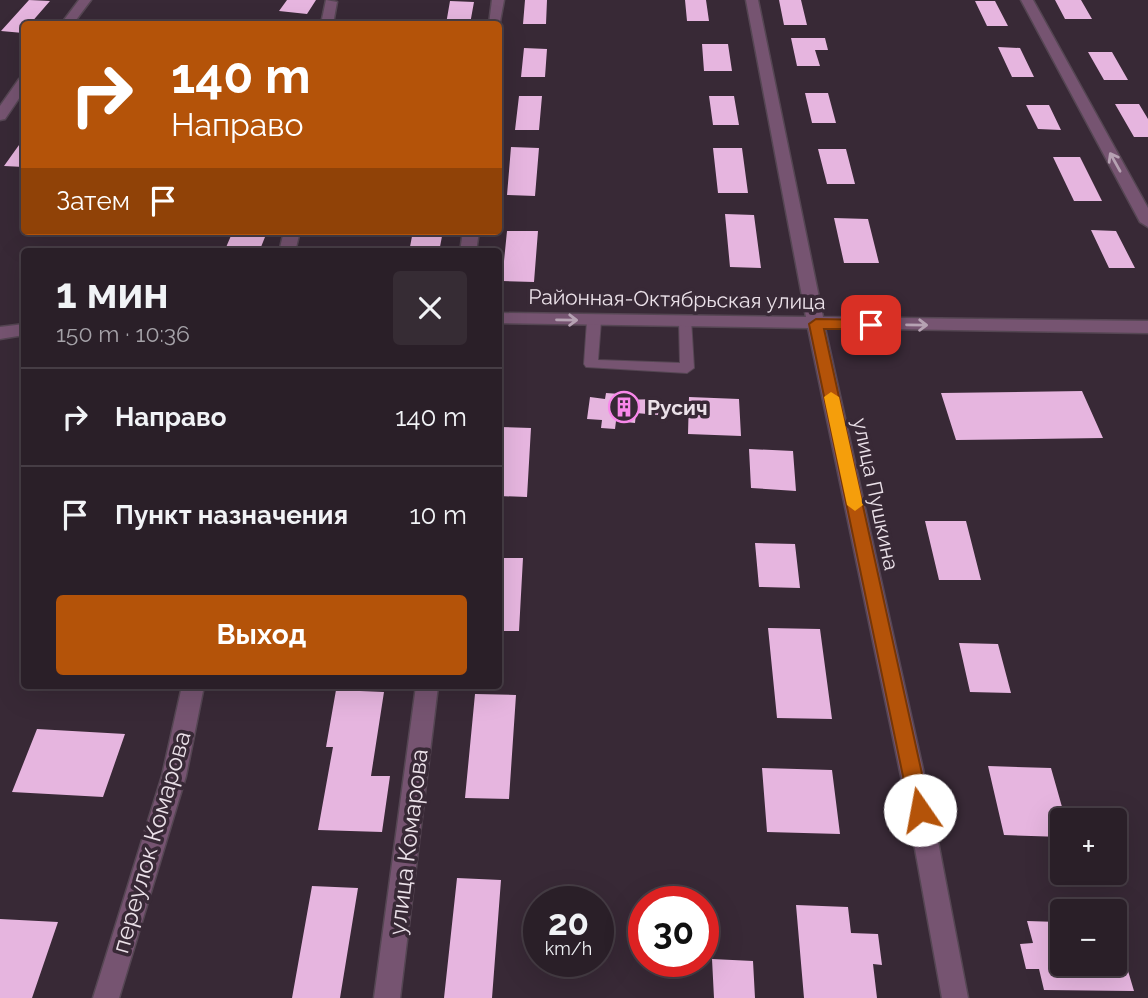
<!DOCTYPE html>
<html lang="ru">
<meta charset="utf-8">
<style>
body{margin:0;font-family:Raleway,sans-serif;background:#362c34;color:#f1f3f6;height:100vh;display:flex;flex-direction:column;font-size:26px;white-space:nowrap}
*{box-sizing:border-box;margin:0}
p{font-size:23px;color:#a5a2a8}
.icon{flex:none;width:38px;height:38px;fill:none;stroke:currentColor;stroke-width:2;stroke-linecap:round;stroke-linejoin:round}
.map{position:relative;flex:1;overflow:hidden}
.details{position:absolute;left:21px;top:248px;width:481px;height:441px;display:flex;flex-direction:column;background:#2a1f28;border-radius:7px;box-shadow:0 7px 28px #0002,0 0 0 2px #463d45}
.details>*{flex:none}
.hud{position:absolute;left:21px;top:21px;width:481px;height:214px;border-radius:7px;box-shadow:0 7px 28px #0002,0 0 0 2px #463d45;background:#b45309;color:#fff;overflow:hidden}
.controls{position:absolute;left:1050px;top:808px;display:grid;gap:14px}
.controls a{display:grid;place-items:center;width:77px;height:77px;border-radius:7px;background:#2a1f28;box-shadow:0 7px 28px #0002,0 0 0 2px #463d45;font-size:35px}
.speed{position:absolute;left:523px;top:886px;display:flex;gap:14px;font-size:35px;font-weight:700;text-align:center}
.speed>*{display:grid;place-content:center;width:91px;height:91px;border-radius:50%;background:#2a1f28;box-shadow:0 7px 28px #0002,0 0 0 2px #463d45;line-height:1}
.speed small{font-size:18px;font-weight:400}
.speed .limit{border:10px solid #d22;background:#fff;color:#111}
.pin{position:absolute;display:grid;place-items:center;width:60px;height:60px;color:#fff;margin:-30px;border-radius:14px;box-shadow:0 4px 10px #0006}
.me{position:absolute;width:77px;margin:-38px;rotate:348deg;stroke-linejoin:round;filter:drop-shadow(0 0 5px #0008)}
.turn{display:flex;align-items:center;gap:24px;height:147px;padding:0 35px;font-size:32px}
.turn .icon{width:91px;height:91px;stroke-width:2.5}
.turn b{display:block;font-size:49px;line-height:60px}
.then{display:flex;align-items:center;height:66px;padding:0 35px;background:#0003;gap:14px;font-size:26px}
.round{display:grid;place-items:center;flex:none;width:74px;height:74px;border-radius:7px;background:#362c34}
.overview{display:flex;align-items:center;justify-content:space-between;height:119px;padding:0 35px}
h1{font-size:42px;font-weight:700;line-height:52px}
.button{display:flex;gap:14px;margin-top:auto;padding:14px 35px}
.button a{flex:1;height:80px;border-radius:7px;background:#b45309;color:#fff;font-size:28px;font-weight:700;line-height:80px;text-align:center}
ul{padding:0;list-style:none}
li{display:flex;align-items:center;gap:21px;height:98px;padding:0 35px;border-top:2px solid #463d45}
li div{flex:1}
li b{display:block;font-size:26px}
li em{font-style:normal}
.map>svg:first-child{display:block}
.building{fill:#e6b5df}
.lines{fill:none;stroke-linecap:round;stroke-linejoin:round}
.service-casing{stroke:#554653;stroke-width:2}
.minor-casing{stroke:#554653;stroke-width:3}
.service{fill:#765471;fill-rule:evenodd}
.minor{fill:#765471;fill-rule:evenodd}
.oneway{stroke:#b6a2b3}
.route{fill:#b45309;stroke:#753606;stroke-width:2}
.slow{fill:#f59e0b}
.labels{text-anchor:middle;dominant-baseline:central;stroke-width:7;stroke-linejoin:round;paint-order:stroke}
.street-label{font-size:21px;fill:#ebe1e9;stroke:#382936}
.poi-label{font-size:21px;font-weight:bold;fill:#ebe1e9;stroke:#382936;text-anchor:start}
.near-street-label{font-size:24px;fill:#ebe1e9;stroke:#382936}
</style>
<div class="map">
<svg width="1148" height="998" viewBox="0 0 1148 998">
<rect width="100%" height="100%" fill="#382936"/>
<!-- building -->
<path class="building" d="M29 0 50 1 30 24H24L23 33 1 31Z
M287 0H316L307 14 279 11Z
M525 0H547L546 24H523Z
M685 0H706L709 21H687Z
M779 0H801L807 25H784Z
M1055 0H1081L1092 19H1065Z
M450 1 474 2 470 24H446Z
M975 1H995L1008 26H987Z
M358 20 385 21 383 24H356Z
M791 38H825L828 50H815L820 66H797Z
M702 44H728L732 71H704Z
M998 47 1020 48 1034 77H1012Z
M524 48 547 49 545 77H521Z
M1088 52H1112L1128 80H1104Z
M805 93H828L836 123H812Z
M519 96H542L539 130H515Z
M709 96H734L739 125H713Z
M1115 104H1139L1148 119V137H1134Z
M1026 105H1049L1061 130 1038 129Z
M24 138V167L4 166Z
M511 147 539 148 535 196 507 195Z
M713 148H742L748 193H718Z
M818 149H846L855 184H827Z
M1053 157H1080L1102 201H1074Z
M725 214 754 215 761 268 730 267Z
M834 218 868 219 879 263H844Z
M1091 230 1116 231 1135 268H1109Z
M233 231H250L267 232 259 252H224Z
M413 231H443L439 252H409Z
M507 231H538L534 282 502 281Z
M1082 391 1103 438 956 440 941 393Z
M606 393 620 394 619 400 660 399 658 415 636 413 635 423 616 421 615 429 601 428 602 420 587 419 590 397 605 399Z
M689 397 739 399 741 436 688 434Z
M499 427 531 428 527 497 499 496Z
M749 449 793 451 796 491 751 488Z
M925 521H966L981 580H939Z
M755 543 795 544 800 588 759 587Z
M499 558H523L519 631H499Z
M768 628 820 629 832 719 777 718Z
M959 643 998 644 1011 693 970 692Z
M336 690 384 692 371 776H390L382 832 318 830 333 747H326Z
M475 694 516 695 509 799 465 798Z
M37 729 125 734 103 797 12 792Z
M988 766 1051 768 1066 821H1062V837L1004 835Z
M762 768 832 770 840 834 767 832Z
M457 878 501 880 492 998H444Z
M312 886 358 888 340 998H292Z
M796 905 848 907 851 933 878 934 882 965 873 964 877 998H804Z
M1056 912H1062V964H1115V927L1134 991 1044 990 1039 969H1026L1020 944 1033 943 1027 921 1059 922Z
M0 919 58 922 32 998H0Z
M712 959 753 961 755 998H714Z"/>
<g class="lines">
<!-- service casing -->
<g class="service-casing">
<path id="service" d="M594 317 601 321 598 360 680 363 679 322 686 318 691 319 694 368 687 373 586 367 584 364 587 321Z"/>
</g>
<!-- minor casing -->
<g class="minor-casing">
<path id="minor" d="M79 0H91L73 24H61Z
M326 0 337 2 333 24H321Z
M492 0H504L499 27 489 24Z
M746 0H758L823 317 1148 321V333L825 328 932 810 968 998H942L908 810 808 328 499 323V313L806 317Z
M1021 0H1033L1148 208V227L1140 222Z
M24 78V91L5 119 0 120V106L19 79Z
M284 231H300L295 252H279Z
M463 231H479L476 252H460Z
M24 324V335L0 339V327Z
M182 686H204L186 776 119 998H93L162 776Z
M416 686H438L400 998H374Z"/>
</g>
<!-- service -->
<use href="#service" class="service"/>
<!-- minor -->
<use href="#minor" class="minor"/>
</g>
<!-- one-way arrows -->
<defs><path id="oneway-shaft" d="M-6 0H5M1.5-3L5.5 0L1.5 3" fill="none" stroke-width="1.6" stroke-linecap="round" stroke-linejoin="round" transform="scale(1.75)"/></defs>
<g class="oneway">
<use href="#oneway-shaft" transform="translate(1115 162) rotate(-119)"/>
<use href="#oneway-shaft" transform="translate(567 320) rotate(1)"/>
<use href="#oneway-shaft" transform="translate(917 325) rotate(1)"/>
</g>
<!-- route -->
<path class="route" d="M816 319 871 320 878 325 871 329H824L930 810 927 816 920 819 913 816 910 810 809 324Z"/>
<!-- slow -->
<path class="slow" d="M831 392 839 397 863 505 855 511 847 505 824 397Z"/>
<!-- icons -->
<defs>
<g id="building-ring" transform="scale(1.575)"><circle r="9.5" fill="#382936" stroke="#f888ea" stroke-width="1.5"/><path d="M-4-6H4V6H1V3H-1V6H-4ZM-2.5-4.3h1.7v1.8h-1.7ZM.8-4.3h1.7v1.8H.8ZM-2.5-1h1.7V.8h-1.7ZM.8-1h1.7V.8H.8Z" fill="#f888ea"/></g>
</defs>
<g fill-rule="evenodd">
<use href="#building-ring" x="624" y="407"/>
</g>
<g class="labels">
<!-- street labels -->
<g class="street-label">
<text transform="translate(677 299) rotate(1)">Районная-Октябрьская улица</text>
<text transform="translate(876 494) rotate(78)">улица Пушкина</text>
</g>
<!-- poi labels -->
<g class="poi-label">
<text x="647" y="407">Русич</text>
</g>
<!-- near-street labels -->
<g class="near-street-label">
<text transform="translate(151 842) rotate(-74)">переулок Комарова</text>
<text transform="translate(408 842) rotate(-83)">улица Комарова</text>
</g>
</g>
</svg>
<div class="controls">
<a>+</a>
<a>−</a>
</div>
<div class="speed"><div>20<small>km/h</small></div><div class="limit">30</div></div>
<div class="pin" style="left:871px;top:325px;background:#d93025"><svg class="icon" aria-label="arrive" viewBox="0 0 24 24"><path d="M6 21V4h12l-3 4 3 4H6"/></svg></div>
<svg class="me" style="left:920px;top:810px" viewBox="-20 -20 40 40"><circle r="19" fill="#fff"/><path d="M0-13L10 11 0 6-10 11z" fill="#b45309"/></svg>
<div class="hud">
<div class="turn"><svg class="icon" aria-label="right" viewBox="0 0 24 24"><path d="M7 20v-9h11M14 6l5 5-5 5"/></svg><div><b>140 m</b>Направо</div></div>
<div class="then">Затем<svg class="icon" aria-label="arrive" viewBox="0 0 24 24"><path d="M6 21V4h12l-3 4 3 4H6"/></svg></div>
</div>
<section class="details">
<div class="overview"><div><h1>1 мин</h1><p>150 m · 10:36</p></div><a class="round"><svg class="icon" aria-label="close" viewBox="0 0 24 24"><path d="M6 6l12 12M18 6L6 18"/></svg></a></div>
<ul>
<li><svg class="icon" aria-label="right" viewBox="0 0 24 24"><path d="M7 20v-9h11M14 6l5 5-5 5"/></svg><div><b>Направо</b></div><em>140 m</em></li>
<li><svg class="icon" aria-label="arrive" viewBox="0 0 24 24"><path d="M6 21V4h12l-3 4 3 4H6"/></svg><div><b>Пункт назначения</b></div><em>10 m</em></li>
</ul>
<div class="button"><a>Выход</a></div>
</section>
</div>
